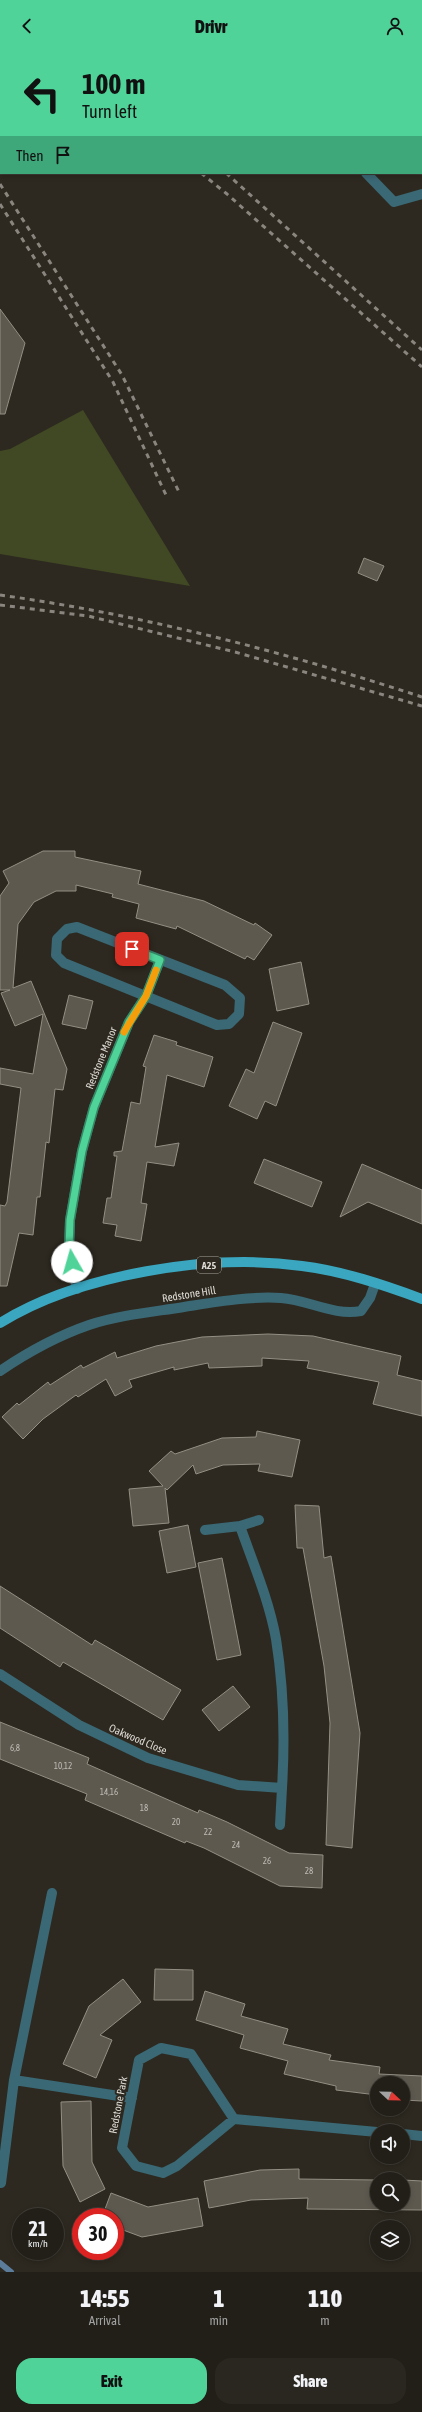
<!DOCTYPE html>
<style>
body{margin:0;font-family:"Asap Condensed",sans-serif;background:#2a2721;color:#f1f3f6;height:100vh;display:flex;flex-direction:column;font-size:15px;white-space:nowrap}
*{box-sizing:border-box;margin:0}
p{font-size:13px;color:#a2a2a2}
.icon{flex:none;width:22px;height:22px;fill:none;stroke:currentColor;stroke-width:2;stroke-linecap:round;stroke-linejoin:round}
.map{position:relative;height:2220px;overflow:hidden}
.drawer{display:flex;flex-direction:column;background:#221f18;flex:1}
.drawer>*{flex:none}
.top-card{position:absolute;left:0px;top:0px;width:422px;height:122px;box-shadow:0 2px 6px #0003,0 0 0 1px #3f3d37;background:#4fd399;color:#111;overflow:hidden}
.needle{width:26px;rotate:112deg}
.fabs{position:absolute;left:370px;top:2024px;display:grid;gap:8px}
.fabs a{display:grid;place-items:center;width:40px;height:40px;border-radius:50%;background:#221f18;box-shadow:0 2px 6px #0003,0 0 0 1px #3f3d37;font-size:20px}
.speed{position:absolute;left:12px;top:2156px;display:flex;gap:8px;font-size:20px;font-weight:700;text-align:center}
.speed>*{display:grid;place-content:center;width:52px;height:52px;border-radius:50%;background:#221f18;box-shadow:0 2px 6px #0003,0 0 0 1px #3f3d37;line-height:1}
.speed small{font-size:10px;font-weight:400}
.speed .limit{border:6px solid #d22;background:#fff;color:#111}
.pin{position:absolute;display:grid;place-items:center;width:34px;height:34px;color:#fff;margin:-17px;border-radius:8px;box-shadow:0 2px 6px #0006}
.me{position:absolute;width:44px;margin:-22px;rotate:353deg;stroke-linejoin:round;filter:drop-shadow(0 0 3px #0008)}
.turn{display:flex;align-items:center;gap:14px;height:84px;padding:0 16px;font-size:18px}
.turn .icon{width:52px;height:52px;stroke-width:2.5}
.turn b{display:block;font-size:28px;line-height:34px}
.then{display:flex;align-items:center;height:38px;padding:0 16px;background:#0003;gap:8px;font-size:15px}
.eta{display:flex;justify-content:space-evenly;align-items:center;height:68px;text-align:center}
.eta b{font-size:24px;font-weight:800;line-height:28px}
.button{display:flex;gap:8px;margin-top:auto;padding:8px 16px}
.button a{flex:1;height:46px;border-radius:16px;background:#4fd399;color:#111;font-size:16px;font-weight:800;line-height:46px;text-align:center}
.button a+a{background:#2a2721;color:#f1f3f6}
header{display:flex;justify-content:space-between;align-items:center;height:52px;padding:0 16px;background:#4fd399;color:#111;font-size:18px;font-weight:800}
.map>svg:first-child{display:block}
.green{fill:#404923}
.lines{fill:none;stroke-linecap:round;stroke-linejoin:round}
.stream{stroke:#5b7d9b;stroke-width:6}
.building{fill:#5d594f;stroke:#938f84}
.minor{stroke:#3a6874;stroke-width:10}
.major{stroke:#3aa6bf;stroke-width:10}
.rail{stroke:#8a867f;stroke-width:3;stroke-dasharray:5 5;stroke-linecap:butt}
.route-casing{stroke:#338963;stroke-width:10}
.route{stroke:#4fd399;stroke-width:7}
.slow{stroke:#f59e0b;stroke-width:7}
.labels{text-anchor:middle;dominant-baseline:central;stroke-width:4;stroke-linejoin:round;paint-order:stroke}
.number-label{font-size:9px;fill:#bebab4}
.shield{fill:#2d2920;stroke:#a9a69f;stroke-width:1}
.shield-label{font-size:10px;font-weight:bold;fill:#dedbd5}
.street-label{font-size:11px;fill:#dedbd5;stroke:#2d2920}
</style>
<header><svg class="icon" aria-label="back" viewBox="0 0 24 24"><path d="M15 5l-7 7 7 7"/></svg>Drivr<svg class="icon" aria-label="person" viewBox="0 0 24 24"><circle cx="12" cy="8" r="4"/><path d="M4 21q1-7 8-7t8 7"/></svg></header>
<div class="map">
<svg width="422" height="2220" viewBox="0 0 422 2220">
<rect width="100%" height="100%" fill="#2d2920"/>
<!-- green -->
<path class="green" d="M83 358 190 534 0 502V399L10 397Z"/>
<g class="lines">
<!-- stream -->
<path class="stream" d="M0 2211 11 2220"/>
</g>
<!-- building -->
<path class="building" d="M0 257 25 291 5 362H0Z
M364 506 384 514 377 529 358 521Z
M43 799H75V805L141 819 138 832 204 849 254 873 255 871 272 883 254 908 247 904 245 907 177 874 176 877 136 866 139 852 112 845 113 842 76 833V839H56L34 850 18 872 13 936 31 929 67 1017 63 1038 55 1037 49 1091 46 1090 40 1145H37L33 1183 19 1181 7 1234H0V1153L5 1154 7 1150 21 1036 0 1032V1016L33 1022 43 962 15 974 1 941 10 938H0V844L9 831 3 819Z
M301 910 309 952 277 959 269 917Z
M69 943 93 949 86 977 62 972Z
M273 970 302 981 276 1054 265 1049 257 1067 229 1054 246 1017 254 1021Z
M154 983 177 990 176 993 213 1005 204 1035 167 1023 155 1095 179 1091 174 1114 147 1110 141 1151 147 1152 141 1189 115 1184 117 1173 103 1171 107 1146H111L117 1104H114V1100L122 1099 131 1050 140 1052 146 1015 143 1014Z
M264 1107 322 1130 312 1155 254 1131Z
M362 1112 422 1138V1172L368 1150 340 1165Z
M268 1282 313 1284 401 1304 397 1323 422 1329V1364L373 1352 379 1330 307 1316 309 1309 262 1306V1314L209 1316 208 1311 174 1318V1315L129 1328 132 1335 115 1344 106 1327 78 1345 76 1343 43 1367 23 1387 2 1365 17 1351 19 1353 48 1330 50 1333 81 1313 83 1316 115 1300 117 1306 156 1294 202 1285Z
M257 1379 300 1388 292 1425 258 1419 260 1412 223 1413 196 1422 193 1413 167 1438 165 1436 169 1471 133 1474 129 1437 163 1434 149 1419 171 1399 175 1402 222 1386 256 1385Z
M295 1453 319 1454 324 1506 331 1504 360 1681 352 1796 326 1793 330 1671 324 1614 303 1496H297Z
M188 1473 196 1515 167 1521 159 1479Z
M222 1506 241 1603 217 1608 198 1511Z
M0 1534 92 1593 95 1588 181 1638 163 1668 63 1610 60 1615 0 1576Z
M233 1634 250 1655 219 1679 202 1658Z
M0 1670 89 1706 87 1712 198 1761 199 1758 227 1770 289 1801 323 1803 322 1836 280 1834 204 1796 186 1789 185 1791 85 1748 87 1742 0 1707Z
M155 1917 193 1918V1948H154Z
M123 1927 141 1950 100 1983 112 1988 96 2026 63 2012 89 1954Z
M205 1939 245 1952 241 1964 288 1977 283 1992 331 2003 329 2008 380 2015 379 2022 422 2024V2049L403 2048V2031H377V2043L336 2038V2034L284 2022 288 2009 240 1996 244 1983 196 1968Z
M91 2049 92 2110 105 2137 80 2150 63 2114 61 2050Z
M299 2117V2127L377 2128V2153H403V2128L422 2129V2158L307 2157 308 2146 251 2148 209 2156 204 2129 260 2118Z
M111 2141 148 2155 198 2146 203 2174 142 2185 115 2175V2165H102Z"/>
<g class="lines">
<!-- minor -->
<path class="minor" d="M366 121 394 150 422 142
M77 875 225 933 240 946 239 962 229 972 217 973 64 911 56 903 57 887 67 877Z
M77 1237 69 1197 70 1168 82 1099 94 1055 129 970 146 944 160 908
M0 1319C28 1300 57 1284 89 1273 119 1263 153 1260 184 1255 216 1250 249 1244 281 1246 309 1248 333 1264 361 1259L370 1246 375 1232
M205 1478 240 1474 259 1468
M0 1622 79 1673 148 1706 238 1733 282 1736C285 1686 284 1637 276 1587 269 1548 253 1511 240 1474
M280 1773 282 1736
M14 2028 132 2046
M234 2067 191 2002 161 1996 139 2008 122 2096 136 2114 163 2121 177 2114 234 2067 377 2080
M403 2082 422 2084
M1 2131 14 2028 52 1841"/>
<!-- major -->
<path class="major" d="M0 1271C79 1222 211 1201 302 1214 343 1219 384 1233 422 1247"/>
<!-- rail -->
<path class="rail" d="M47 0 48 1
M82 0 83 1
M201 121 227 142 422 315
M226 121 422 298
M0 132 122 323 179 440
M0 152 113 330 166 443
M0 543C143 563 285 600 422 645
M0 553 88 564 235 600 422 654"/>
</g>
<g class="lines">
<!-- route casing -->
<g class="route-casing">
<path id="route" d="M72 1210 69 1197 70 1168 82 1099 94 1055 129 970 146 944 160 908 132 897"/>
</g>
<!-- route -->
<use href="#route" class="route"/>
<!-- slow -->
<path class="slow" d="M124 980 146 944 156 918"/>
</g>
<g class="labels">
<!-- number labels -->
<g class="number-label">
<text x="15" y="1696">6,8</text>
<text x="63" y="1714">10,12</text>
<text x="109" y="1740">14,16</text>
<text x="144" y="1756">18</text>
<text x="176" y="1770">20</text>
<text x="208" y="1780">22</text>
<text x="236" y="1793">24</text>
<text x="267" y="1809">26</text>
<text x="309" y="1819">28</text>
</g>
<!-- shield labels -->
<rect class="shield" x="197" y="1205" width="24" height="16" rx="3"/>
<g class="shield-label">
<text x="209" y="1213">A25</text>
</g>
<!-- street labels -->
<g class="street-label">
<text transform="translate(101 1006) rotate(-68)">Redstone Manor</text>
<text transform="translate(189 1242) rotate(-9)">Redstone Hill</text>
<text transform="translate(138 1687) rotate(23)">Oakwood Close</text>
<text transform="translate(118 2053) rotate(-79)">Redstone Park</text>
</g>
</g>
</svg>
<div class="fabs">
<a><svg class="needle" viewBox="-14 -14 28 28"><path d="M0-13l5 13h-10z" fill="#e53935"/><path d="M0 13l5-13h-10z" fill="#a2a2a2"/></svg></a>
<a><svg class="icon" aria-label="sound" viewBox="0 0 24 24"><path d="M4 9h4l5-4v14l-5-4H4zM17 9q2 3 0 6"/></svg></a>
<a><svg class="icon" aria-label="search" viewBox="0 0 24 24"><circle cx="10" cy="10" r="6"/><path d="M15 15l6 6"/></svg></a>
<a><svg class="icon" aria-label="layers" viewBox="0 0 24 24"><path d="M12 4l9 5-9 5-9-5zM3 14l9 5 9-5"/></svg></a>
</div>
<div class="speed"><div>21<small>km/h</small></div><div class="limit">30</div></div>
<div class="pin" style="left:132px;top:897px;background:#d93025"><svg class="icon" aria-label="arrive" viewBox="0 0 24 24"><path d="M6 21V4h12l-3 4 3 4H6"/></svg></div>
<svg class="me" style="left:72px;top:1210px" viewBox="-20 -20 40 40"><circle r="19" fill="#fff"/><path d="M0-13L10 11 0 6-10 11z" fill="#4fd399"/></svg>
<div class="top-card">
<div class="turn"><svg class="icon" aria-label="left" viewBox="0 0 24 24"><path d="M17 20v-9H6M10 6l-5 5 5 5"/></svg><div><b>100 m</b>Turn left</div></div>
<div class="then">Then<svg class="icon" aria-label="arrive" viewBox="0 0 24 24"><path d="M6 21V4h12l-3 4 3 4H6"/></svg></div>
</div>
</div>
<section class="drawer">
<div class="eta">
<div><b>14:55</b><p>Arrival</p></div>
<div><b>1</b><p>min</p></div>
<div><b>110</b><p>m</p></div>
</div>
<div class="button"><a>Exit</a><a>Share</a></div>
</section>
